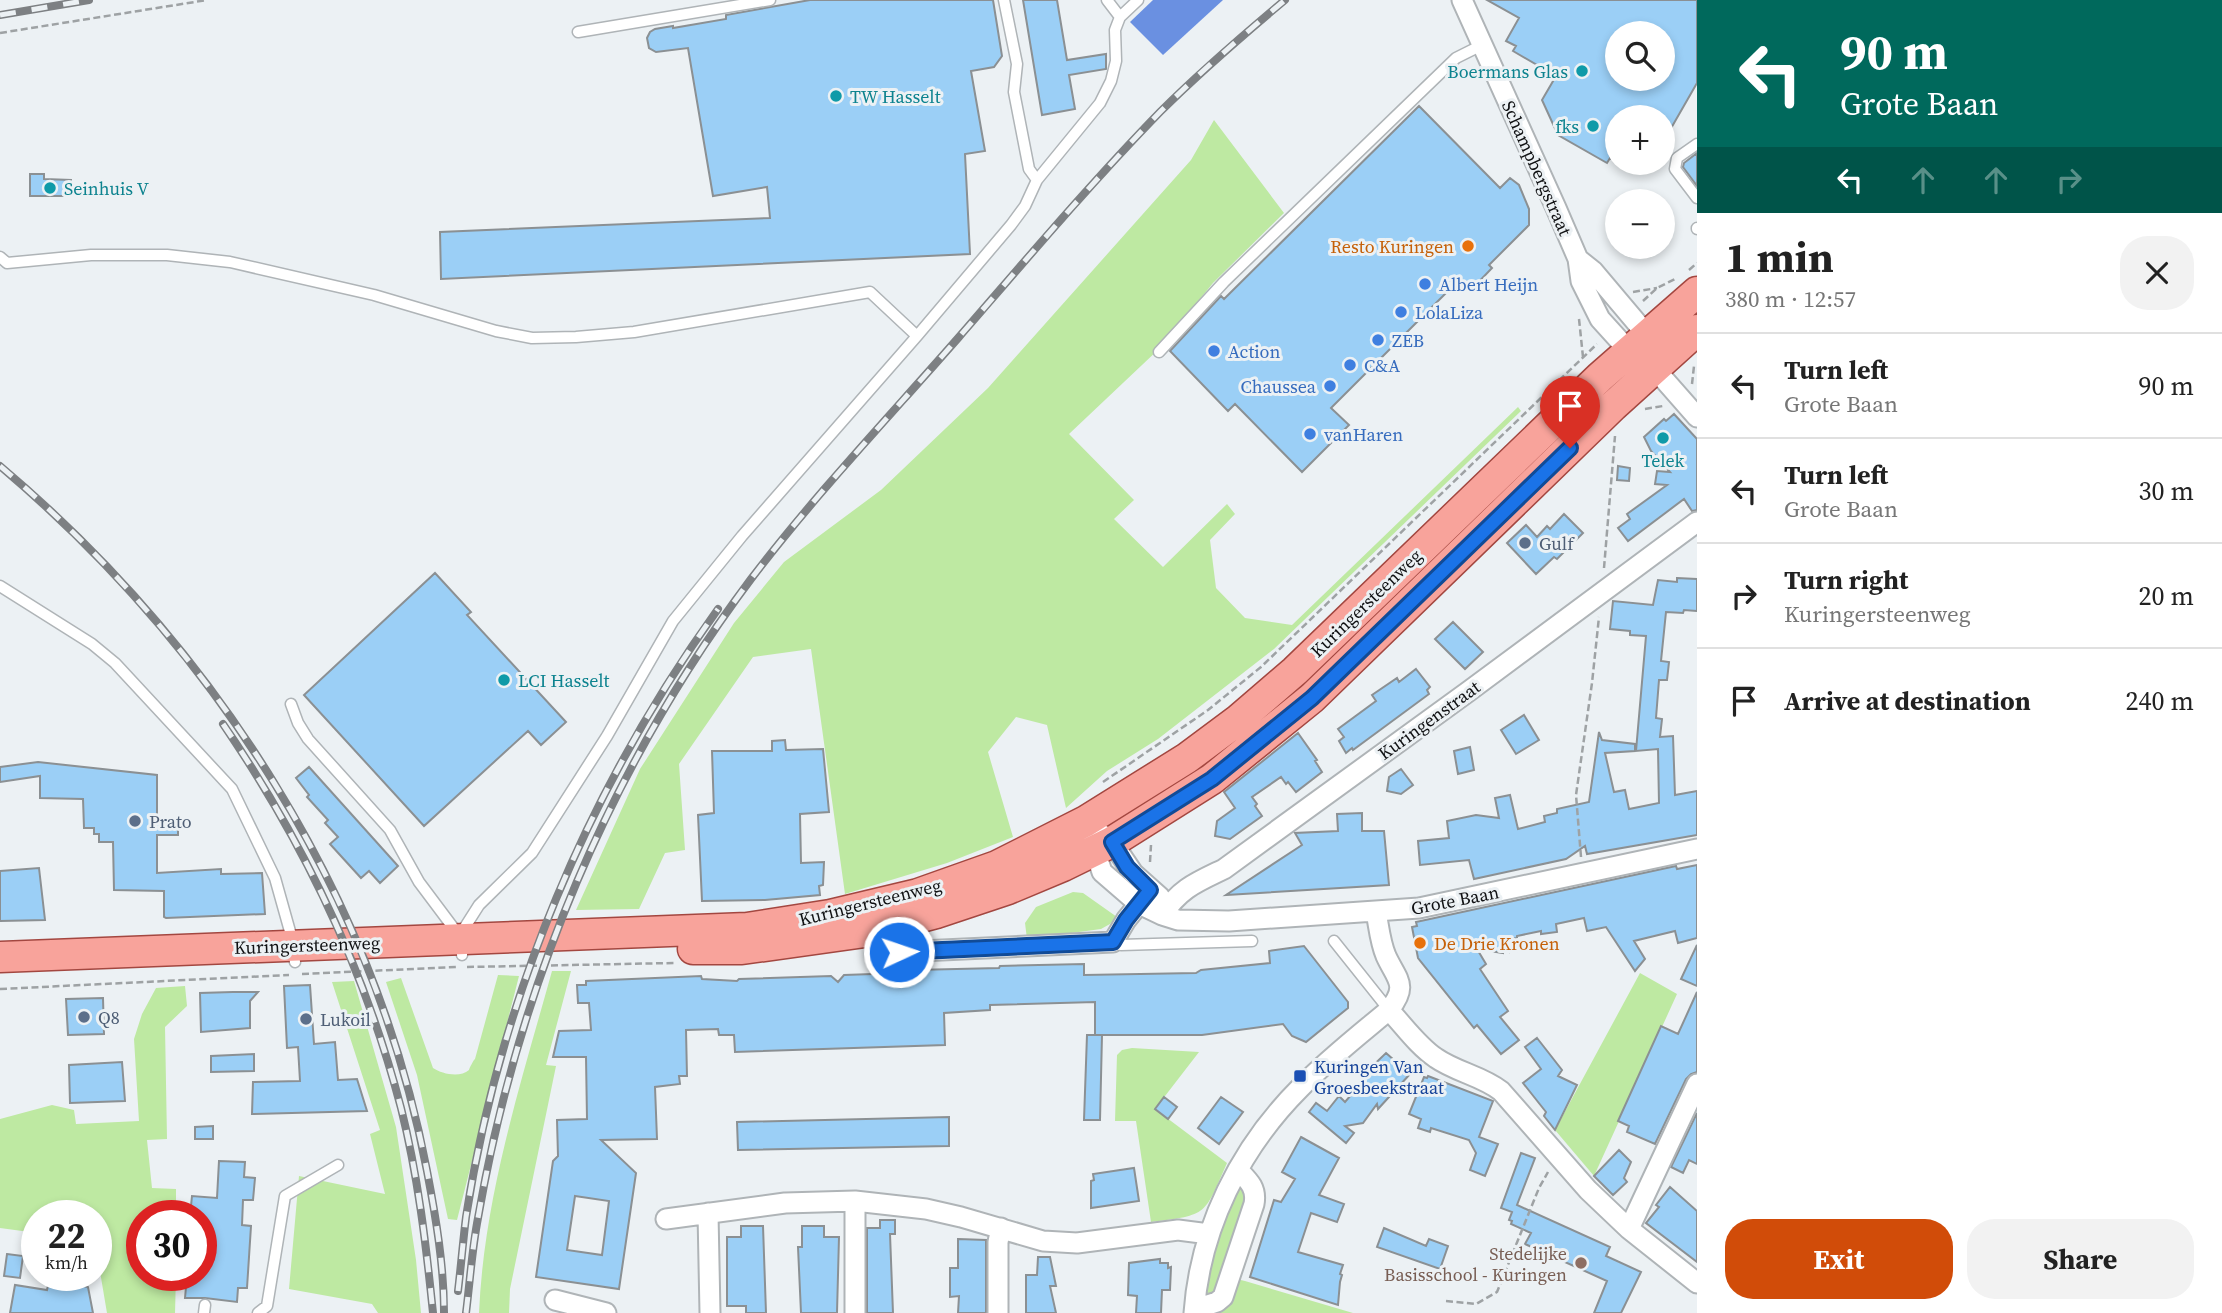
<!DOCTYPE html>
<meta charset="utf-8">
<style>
body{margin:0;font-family:"Source Serif 4",serif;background:#f2f2f2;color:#222;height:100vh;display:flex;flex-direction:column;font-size:26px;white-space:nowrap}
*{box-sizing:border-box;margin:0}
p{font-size:23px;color:#767676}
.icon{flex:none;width:38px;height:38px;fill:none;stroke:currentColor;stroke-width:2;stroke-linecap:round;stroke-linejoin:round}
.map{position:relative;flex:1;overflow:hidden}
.sheet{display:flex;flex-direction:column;background:#fff;width:525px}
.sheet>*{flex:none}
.hud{background:#00695c;color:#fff;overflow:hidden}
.fabs{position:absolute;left:1605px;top:21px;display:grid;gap:14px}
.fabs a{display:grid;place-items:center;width:70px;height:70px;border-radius:50%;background:#fff;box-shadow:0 4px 10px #0003;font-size:35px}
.speed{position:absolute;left:21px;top:1200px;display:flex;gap:14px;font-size:35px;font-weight:700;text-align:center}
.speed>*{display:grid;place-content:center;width:91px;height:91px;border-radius:50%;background:#fff;box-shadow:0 4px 10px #0003;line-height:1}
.speed small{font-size:18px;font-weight:400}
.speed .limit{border:10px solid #d22;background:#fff;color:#111}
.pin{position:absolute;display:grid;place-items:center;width:60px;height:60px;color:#fff;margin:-72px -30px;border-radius:50% 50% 50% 0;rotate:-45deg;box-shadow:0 0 7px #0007}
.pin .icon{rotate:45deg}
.me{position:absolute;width:77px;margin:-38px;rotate:87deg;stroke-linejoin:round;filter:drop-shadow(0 0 5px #0008)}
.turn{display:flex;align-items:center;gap:24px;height:147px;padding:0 28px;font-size:32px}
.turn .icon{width:91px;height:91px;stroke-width:2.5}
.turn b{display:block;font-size:49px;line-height:60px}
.lanes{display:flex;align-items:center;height:66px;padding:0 28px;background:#0003;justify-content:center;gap:35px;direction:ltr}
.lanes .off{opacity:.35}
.round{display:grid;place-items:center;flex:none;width:74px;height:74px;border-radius:28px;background:#f2f2f2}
.overview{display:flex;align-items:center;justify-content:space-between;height:119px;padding:0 28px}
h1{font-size:42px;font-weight:700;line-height:52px}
.action{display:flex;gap:14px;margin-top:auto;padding:14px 28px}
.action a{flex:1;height:80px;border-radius:28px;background:#d14c09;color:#fff;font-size:28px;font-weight:700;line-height:80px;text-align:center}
.action a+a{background:#f2f2f2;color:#222}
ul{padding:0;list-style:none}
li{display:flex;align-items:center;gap:21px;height:105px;padding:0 28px;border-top:2px solid #e0e0e0}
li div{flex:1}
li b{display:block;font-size:26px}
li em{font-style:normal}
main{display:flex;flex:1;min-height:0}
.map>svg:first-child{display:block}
.green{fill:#bee9a2}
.water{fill:#6a90e1}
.building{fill:#9bcff6;stroke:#8b9093;stroke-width:2;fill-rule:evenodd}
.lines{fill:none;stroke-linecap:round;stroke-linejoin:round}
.service-casing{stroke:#afb4b7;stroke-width:13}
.minor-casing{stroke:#afb4b7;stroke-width:23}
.primary-casing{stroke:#a34740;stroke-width:33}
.path{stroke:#9ea2a4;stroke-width:2.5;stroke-dasharray:7 3.5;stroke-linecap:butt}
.service{stroke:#fff;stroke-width:10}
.minor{stroke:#fff;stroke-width:19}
.primary{stroke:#f8a39b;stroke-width:30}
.rail-casing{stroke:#7d8083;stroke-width:8}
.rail{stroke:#ecf1f4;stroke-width:5;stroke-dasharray:16;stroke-linecap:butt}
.route-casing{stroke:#114b97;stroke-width:18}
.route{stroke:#1a73e8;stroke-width:12}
.culture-dot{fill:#0f9aa8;stroke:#ecf1f4;stroke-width:2.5}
.food-dot{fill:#e8710a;stroke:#ecf1f4;stroke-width:2.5}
.shop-dot{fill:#3f7fe0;stroke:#ecf1f4;stroke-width:2.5}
.service-dot{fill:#5c6f8a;stroke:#ecf1f4;stroke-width:2.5}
.transit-dot{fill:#1a4fb4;stroke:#ecf1f4;stroke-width:2.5}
.education-dot{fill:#8d6e63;stroke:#ecf1f4;stroke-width:2.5}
.labels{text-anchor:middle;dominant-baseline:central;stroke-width:6;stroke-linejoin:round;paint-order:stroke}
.culture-label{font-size:18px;fill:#0d838f;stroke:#ecf1f4;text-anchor:start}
.street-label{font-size:18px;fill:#0f1012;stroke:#ecf1f4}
.food-label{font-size:18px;fill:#c56008;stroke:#ecf1f4;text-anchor:end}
.shop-label{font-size:18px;fill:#366cbe;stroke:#ecf1f4;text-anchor:start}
.service-label{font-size:18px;fill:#4e5e75;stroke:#ecf1f4;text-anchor:start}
.transit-label{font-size:18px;fill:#164399;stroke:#ecf1f4;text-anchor:start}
.education-label{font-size:18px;fill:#785e54;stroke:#ecf1f4;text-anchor:end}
</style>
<main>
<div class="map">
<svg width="1697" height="1313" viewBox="0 0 1697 1313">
<rect width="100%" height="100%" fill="#ecf1f4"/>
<!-- green -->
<path class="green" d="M1214 120 1284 213 1213 283 1160 348 1069 434 1134 500 1114 519 1163 567 1227 504 1235 514 1210 540 1216 588 1245 618 1292 625 1518 407 1521 411 1274 649 1158 739 1107 771 1066 808 1047 725 1016 717 988 752 1013 837 947 863 845 894 811 649 753 657 679 764 685 850 665 853 639 909 576 910 640 769 734 623 784 562 881 490 988 388 1191 160Z
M1073 892 1083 893 1117 917 1110 924 1101 929 1027 939 1025 923 1036 907Z
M552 971H571L546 1065 556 1066 510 1289 509 1313H479C484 1196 521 1083 552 971Z
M1640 973 1677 994 1594 1176 1555 1130Z
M498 975 519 976 457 1220 448 1219 417 1075 386 982 401 978 433 1068C442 1074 460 1078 469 1070 469 1069 474 1059 475 1059Z
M354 981 396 1127 416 1260 421 1313H378L372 1304 289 1289 299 1176 385 1194 370 1134 380 1130 332 982Z
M185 986 187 1006 165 1027 167 1139 147 1140 152 1188 176 1189V1216H142V1276H176L175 1313H107L96 1248V1216H37V1233L0 1228V1119L52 1105 74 1110 76 1124 139 1121 134 1039 142 1014 156 988Z
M1132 1048 1199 1052 1155 1109 1227 1163C1204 1215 1209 1215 1151 1222L1136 1121H1115L1117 1055 1122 1050Z
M1241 1184 1250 1193 1220 1293 1205 1299C1207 1260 1223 1219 1241 1184Z
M1232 1278 1245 1281 1353 1313H1206Z"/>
<!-- water -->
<path class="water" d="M1153 0H1223L1163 55 1130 22Z"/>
<!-- building -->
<path class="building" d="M810 0H993L1002 56 994 67 971 71 985 151 965 154 970 254 441 279 440 232 770 218 767 187 713 196 688 48 656 52 649 48 647 38 650 32 655 29 673 26V28L726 19V15Z
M1023 0H1057L1067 60 1106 54V69L1069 75 1075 109 1042 115Z
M1487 0H1697V83L1662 144V117H1617V162L1610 158 1607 163 1558 135 1542 100 1556 76 1513 51 1516 46 1506 41 1519 18ZM1617 33H1662V79H1617Z
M1419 106 1500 188 1510 178 1519 185 1529 209V225L1489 265 1492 268 1471 290 1460 279 1331 408 1349 425 1302 472 1235 404 1228 411 1170 351 1221 296 1224 299Z
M1697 153V186L1683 167 1684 163Z
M30 174H44V179L71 180V196H30Z
M1674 414 1697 439V510L1692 511 1684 499 1628 541 1618 528 1630 519 1627 514 1667 485 1655 484 1657 471 1670 472 1651 451 1644 437 1664 419 1666 421Z
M1618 466 1630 468 1629 481 1617 480Z
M1564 514 1583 533 1557 559 1554 557 1536 574 1507 543 1526 525 1537 537 1547 526 1550 529Z
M435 573 471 612 467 615 566 722 541 745 528 731 424 826 304 695Z
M1677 578 1697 579V611L1684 610 1683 613 1666 612 1661 661 1669 662 1667 680H1659L1656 718 1662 719 1660 737 1673 736 1675 795 1697 791V835L1587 854 1585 846 1566 859 1474 879 1469 860 1420 865 1418 841 1449 838 1447 821 1476 815 1499 818 1495 798 1510 795 1518 829 1545 822 1544 816 1557 813V809L1589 802 1599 732 1602 740 1635 744V751L1605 753 1614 792 1625 790 1629 809 1659 803 1658 749 1636 751 1646 636 1630 635V631L1610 629 1613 601 1653 605 1658 580 1677 582Z
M1453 622 1483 652 1465 669 1435 639Z
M1416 669 1430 687 1427 690 1429 694 1353 750 1352 748 1346 753 1339 741 1344 737 1338 729 1376 701 1372 695 1397 678 1399 682Z
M1524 715 1539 740 1516 754 1501 730Z
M1298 733 1317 760 1315 761 1322 772 1296 792 1288 782 1286 784 1281 777 1252 797 1257 804 1255 806 1262 816 1230 839 1215 836 1217 821 1235 808 1224 792Z
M785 740 786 750 823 749 829 812 800 814 801 863 824 862 823 885 819 886 820 895 765 900 702 901 698 815 714 813 712 751H772V741Z
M1470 747 1474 770 1458 774 1454 751Z
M38 762 157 775V820L178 822V835H157V873L221 869V874L262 873 265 914 166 918 164 917V891L114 890 113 842H99V834H94V828H84L83 799 40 798V776L0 782V767Z
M309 767 398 866 380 883 369 871 361 878 330 844 338 837 325 823 328 820 307 797 309 795 296 778Z
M1401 769 1413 785 1401 794 1387 791 1389 777Z
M1362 813V831H1384L1389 885 1226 895 1302 845 1295 833 1338 831 1337 814Z
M1697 865V938L1678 943 1675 931 1634 941 1645 959 1635 971 1606 927 1587 931 1584 918 1556 924 1557 932 1541 934V931L1517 936V938L1511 939 1509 952 1503 951V953L1477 949 1486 964 1480 969 1508 1011 1500 1017 1519 1040 1501 1054 1477 1025 1474 1028 1418 958 1412 927 1417 926 1416 922 1676 866 1677 869Z
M39 868 45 920 0 921V871Z
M1697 945V986L1681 979Z
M1304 946 1348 1002V1008L1306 1042 1292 1036 1283 1024 1202 1035H1095V1002L990 1005V1010L944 1013 945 1045 735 1052 734 1035H719L718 1029 686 1030 687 1076H679L680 1084 655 1087 657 1139 601 1140 636 1173 619 1289 536 1277 553 1161 558 1156 557 1120 587 1119 586 1057H553L559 1031 591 1030 589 1003H578L577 985H586V981L701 976 702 979 737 981 739 979 831 976 838 982 844 975 902 973 914 970 999 968 1000 966 1084 964V975L1196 973 1201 970 1270 963 1269 951ZM575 1196 609 1201 602 1255 567 1250Z
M310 985 314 1044 335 1042 338 1080 357 1079 367 1111 252 1114 253 1082 300 1081 298 1047 287 1048 284 986Z
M233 992H258L250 1001V1028L201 1032 200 993Z
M1697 992V1072L1691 1074 1686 1079 1655 1144 1627 1132 1629 1126 1618 1121 1661 1026 1678 1034Z
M103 998 104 1034 68 1035 66 999Z
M1087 1035H1102L1100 1120H1084Z
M1537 1038 1562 1070 1558 1076 1577 1085 1555 1130 1544 1116 1546 1112 1523 1083 1541 1069 1525 1047Z
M1386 1053 1410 1074 1378 1109 1377 1104 1363 1123 1345 1126 1354 1133 1346 1143 1309 1112 1316 1103 1327 1111 1339 1096 1345 1102 1365 1079 1362 1076Z
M254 1054V1071L211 1072V1056Z
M122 1062 125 1101 70 1103 69 1065Z
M1428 1076 1493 1101 1479 1137 1498 1144 1485 1176 1470 1170 1476 1153 1469 1140 1431 1128 1430 1132 1418 1128 1421 1119 1409 1114 1424 1077 1427 1078Z
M1164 1097 1177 1107 1168 1119 1155 1109Z
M1221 1097 1243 1112 1219 1144 1198 1128Z
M1697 1113V1164L1689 1160 1683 1173 1671 1167Z
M949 1117V1146L738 1150 737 1122Z
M213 1126V1139H195V1127Z
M1301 1137 1339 1158 1319 1195 1344 1204 1337 1222 1311 1213 1298 1252 1343 1265 1340 1274 1342 1275 1340 1282 1338 1305 1250 1277 1274 1200 1281 1202 1295 1179 1282 1172Z
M1619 1150 1631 1162 1624 1178 1627 1182 1613 1195 1594 1176Z
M1521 1153 1535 1158 1517 1205 1610 1247 1606 1256 1641 1272 1621 1313H1594L1607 1281 1525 1244 1531 1233 1511 1224 1512 1221 1509 1220 1512 1212 1501 1208Z
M219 1161 245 1162 244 1177 255 1178 253 1200H243L242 1225 251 1226 247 1288H238L237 1302 205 1298H185L187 1276H201V1216H190L192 1196 217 1198Z
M1134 1168 1139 1201 1091 1208V1181L1094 1180 1093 1174Z
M1670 1187 1697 1211V1262L1646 1223 1659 1207 1656 1205Z
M880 1220H895V1234H890L893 1313H867V1228H880Z
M741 1226H763L766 1313H746V1306H727V1237H741Z
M802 1226H824V1237H839L837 1313H801L798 1247H802Z
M1384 1228 1426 1246 1429 1239 1448 1246 1440 1269 1377 1247Z
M958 1239 986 1240V1313H958L959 1296 950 1297V1268H958Z
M7 1254 23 1256 20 1278 4 1276Z
M1038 1257H1050L1056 1286H1050L1056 1313H1026V1275H1037Z
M1160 1259V1263H1168V1268L1171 1267 1170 1290H1162L1161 1313H1136L1137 1296 1128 1295 1129 1263Z
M50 1276H65L64 1282 88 1287 93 1313H10L15 1285 47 1290Z"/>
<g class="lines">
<!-- service casing -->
<g class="service-casing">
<path id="service" d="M1004 0 1017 64 1014 92 1029 169 1037 180
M1107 0 1120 17
M578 32 770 0
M1697 144 1677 158 1675 169 1697 198
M1697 229V228
M0 257 7 263 91 255H167L230 262 374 295 496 331 532 338 576 337 634 332 870 292 917 336
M1159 352 1224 282 1456 58 1482 45
M0 586 92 644 115 663 232 789 275 878 291 935 295 962
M291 704 298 723 308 739 390 830 419 882 458 934
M1334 941 1389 1010
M1113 942 1121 945 1252 941
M462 955V938L465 927 479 905 532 853 607 736 673 621 742 536 917 336 1011 225 1025 206 1037 180 1100 103 1111 81 1116 61 1115 30 1120 17 1138 0
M204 1313 205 1305
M258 1313 267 1306 285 1196 338 1165"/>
</g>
<!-- minor casing -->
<g class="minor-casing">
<path id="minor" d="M1462 0 1556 208 1578 259 1581 281 1600 319 1629 351 1654 368 1697 417
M1578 259 1593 271 1647 335 1649 346
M1103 835 1112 842 1133 873 1160 897
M1092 841 1102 872 1139 904 1162 915 1178 920 1229 921 1419 908 1697 849
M1162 915C1181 888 1195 883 1224 869L1469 691 1697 522
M899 952 1113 942 1126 920 1150 890
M1389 1010C1404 1026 1418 1046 1436 1058 1456 1072 1482 1076 1501 1091L1588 1190 1629 1229 1697 1283
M855 1201V1313
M708 1213 710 1313
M666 1219 785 1203 855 1201 926 1209 961 1217 1043 1241 1077 1243 1178 1230 1209 1234
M1629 1229 1697 1084
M555 1300 606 1313
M1195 1309 1217 1302 1223 1297 1254 1204C1257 1188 1249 1181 1238 1170
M998 1313V1242L1001 1228
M1194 1313C1200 1228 1240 1148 1300 1088 1327 1060 1359 1035 1389 1010 1409 985 1397 980 1386 956 1380 942 1379 927 1376 912"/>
</g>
<!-- primary casing -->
<g class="primary-casing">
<path id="primary" d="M693 949H742L865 932 936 913 1008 889 1063 866 1112 842 1212 779 1312 698 1613 406 1697 330
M0 957 747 928 830 915 918 894 997 866 1086 821 1187 758 1238 720 1295 671 1600 377 1697 292"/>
</g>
<!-- path -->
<path class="path" d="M0 33 207 0
M1689 270 1697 263
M1633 292 1657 288
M1643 301 1657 288 1675 279
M1579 319 1583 357
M1692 384 1694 366
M1645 409 1663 406
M1604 568 1615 436
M1103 782 1208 710 1261 667 1597 344
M1581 857 1576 795 1592 683 1599 617
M1150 862 1151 845
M467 967 674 963
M302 974 457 967
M0 989 289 975
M1446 1301 1476 1304 1497 1292 1539 1188 1548 1172"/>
<!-- service -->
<use href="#service" class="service"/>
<!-- minor -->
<use href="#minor" class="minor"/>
<!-- primary -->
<use href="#primary" class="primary"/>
<!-- rail casing -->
<g class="rail-casing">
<path id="rail" d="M0 15 89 0
M0 466C213 646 375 895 427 1171 436 1218 444 1266 444 1313
M223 724C303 841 365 970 401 1108 418 1176 426 1244 433 1313
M458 1291C461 1266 463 1241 466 1217 500 998 589 788 718 609
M466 1313C470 1281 472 1249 478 1218 518 987 610 767 751 579 815 495 889 417 959 337 1025 261 1090 184 1160 112 1200 72 1242 36 1285 0"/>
</g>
<!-- rail -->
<use href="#rail" class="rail"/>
</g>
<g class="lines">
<!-- route casing -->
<g class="route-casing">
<path id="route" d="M899 952 1113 942 1126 920 1150 890 1127 867 1112 842 1212 779 1312 698 1570 448"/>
</g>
<!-- route -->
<use href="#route" class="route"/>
</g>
<!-- markers -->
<g class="culture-dot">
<circle cx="1582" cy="71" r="7"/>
<circle cx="836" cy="96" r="7"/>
<circle cx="1593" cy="126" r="7"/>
<circle cx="50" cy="188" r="7"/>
<circle cx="1663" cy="438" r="7"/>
<circle cx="504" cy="680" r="7"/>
</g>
<g class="food-dot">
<circle cx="1468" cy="246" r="7"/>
<circle cx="1420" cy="943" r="7"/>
</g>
<g class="shop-dot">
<circle cx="1425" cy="284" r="7"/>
<circle cx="1401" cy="312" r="7"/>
<circle cx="1378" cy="340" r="7"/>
<circle cx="1214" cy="351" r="7"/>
<circle cx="1350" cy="365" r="7"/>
<circle cx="1330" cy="386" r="7"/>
<circle cx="1310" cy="434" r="7"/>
</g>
<g class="service-dot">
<circle cx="1525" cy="543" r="7"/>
<circle cx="135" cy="821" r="7"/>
<circle cx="84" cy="1017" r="7"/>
<circle cx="306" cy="1019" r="7"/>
</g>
<rect class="transit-dot" x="1293" y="1069" width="14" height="14" rx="3.5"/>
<circle class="education-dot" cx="1581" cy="1263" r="7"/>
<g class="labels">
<!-- culture labels -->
<g class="culture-label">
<text x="1568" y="71" text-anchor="end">Boermans Glas</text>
<text x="850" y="96">TW Hasselt</text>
<text x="1579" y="126" text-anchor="end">fks</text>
<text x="64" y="188">Seinhuis V</text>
<text x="1663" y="460" text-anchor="middle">Telek</text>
<text x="518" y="680">LCI Hasselt</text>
</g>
<!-- street labels -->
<g class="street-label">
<text transform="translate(1537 168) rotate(66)">Schampbergstraat</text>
<text transform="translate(1366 603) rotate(-44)">Kuringersteenweg</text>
<text transform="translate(1429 720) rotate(-36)">Kuringenstraat</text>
<text transform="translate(1455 900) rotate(-11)">Grote Baan</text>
<text transform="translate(870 902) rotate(-14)">Kuringersteenweg</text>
<text transform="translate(307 945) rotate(-2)">Kuringersteenweg</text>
</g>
<!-- food labels -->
<g class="food-label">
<text x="1454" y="246">Resto Kuringen</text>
<text x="1434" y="943" text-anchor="start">De Drie Kronen</text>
</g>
<!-- shop labels -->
<g class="shop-label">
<text x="1439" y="284">Albert Heijn</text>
<text x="1415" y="312">LolaLiza</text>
<text x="1392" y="340">ZEB</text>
<text x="1228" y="351">Action</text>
<text x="1364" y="365">C&amp;A</text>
<text x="1316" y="386" text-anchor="end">Chaussea</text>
<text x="1324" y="434">vanHaren</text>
</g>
<!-- service labels -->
<g class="service-label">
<text x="1539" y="543">Gulf</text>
<text x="149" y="821">Prato</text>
<text x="98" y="1017">Q8</text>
<text x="320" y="1019">Lukoil</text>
</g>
<!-- transit labels -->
<g class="transit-label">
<text x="1314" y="1066">Kuringen Van<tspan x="1314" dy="21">Groesbeekstraat</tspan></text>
</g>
<!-- education labels -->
<g class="education-label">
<text x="1567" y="1253">Stedelijke<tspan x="1567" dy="21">Basisschool - Kuringen</tspan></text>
</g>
</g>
</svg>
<div class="fabs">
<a><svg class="icon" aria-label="search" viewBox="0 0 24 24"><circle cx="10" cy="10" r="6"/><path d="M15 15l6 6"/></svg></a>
<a>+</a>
<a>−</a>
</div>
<div class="speed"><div>22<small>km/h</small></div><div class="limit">30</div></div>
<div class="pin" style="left:1570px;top:448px;background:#d93025"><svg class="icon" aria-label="arrive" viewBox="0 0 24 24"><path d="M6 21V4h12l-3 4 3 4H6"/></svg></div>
<svg class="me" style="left:899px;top:952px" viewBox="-20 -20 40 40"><circle r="17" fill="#1a73e8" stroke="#fff" stroke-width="3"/><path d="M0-11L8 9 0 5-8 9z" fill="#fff"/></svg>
</div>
<section class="sheet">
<div class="hud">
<div class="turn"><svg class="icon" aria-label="left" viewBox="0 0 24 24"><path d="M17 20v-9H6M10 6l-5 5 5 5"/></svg><div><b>90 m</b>Grote Baan</div></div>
<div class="lanes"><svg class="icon" aria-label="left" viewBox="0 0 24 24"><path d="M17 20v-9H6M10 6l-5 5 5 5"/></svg><svg class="icon off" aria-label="ahead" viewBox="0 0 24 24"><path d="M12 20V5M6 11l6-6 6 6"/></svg><svg class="icon off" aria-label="ahead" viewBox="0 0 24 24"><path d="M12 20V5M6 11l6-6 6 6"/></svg><svg class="icon off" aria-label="right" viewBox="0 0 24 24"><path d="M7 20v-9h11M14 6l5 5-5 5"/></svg></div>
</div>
<div class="overview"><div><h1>1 min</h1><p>380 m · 12:57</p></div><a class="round"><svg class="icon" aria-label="close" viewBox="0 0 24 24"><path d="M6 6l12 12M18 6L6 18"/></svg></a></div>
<ul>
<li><svg class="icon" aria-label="left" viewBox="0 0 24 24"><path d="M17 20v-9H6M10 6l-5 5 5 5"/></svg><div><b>Turn left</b><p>Grote Baan</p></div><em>90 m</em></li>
<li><svg class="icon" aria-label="left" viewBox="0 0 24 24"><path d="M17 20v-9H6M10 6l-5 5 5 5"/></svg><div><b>Turn left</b><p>Grote Baan</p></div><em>30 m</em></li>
<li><svg class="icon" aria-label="right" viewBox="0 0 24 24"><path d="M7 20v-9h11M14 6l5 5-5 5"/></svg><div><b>Turn right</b><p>Kuringersteenweg</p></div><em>20 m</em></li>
<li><svg class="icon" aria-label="arrive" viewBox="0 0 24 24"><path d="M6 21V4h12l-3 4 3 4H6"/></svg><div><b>Arrive at destination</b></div><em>240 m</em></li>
</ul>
<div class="action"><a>Exit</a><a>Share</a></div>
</section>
</main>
